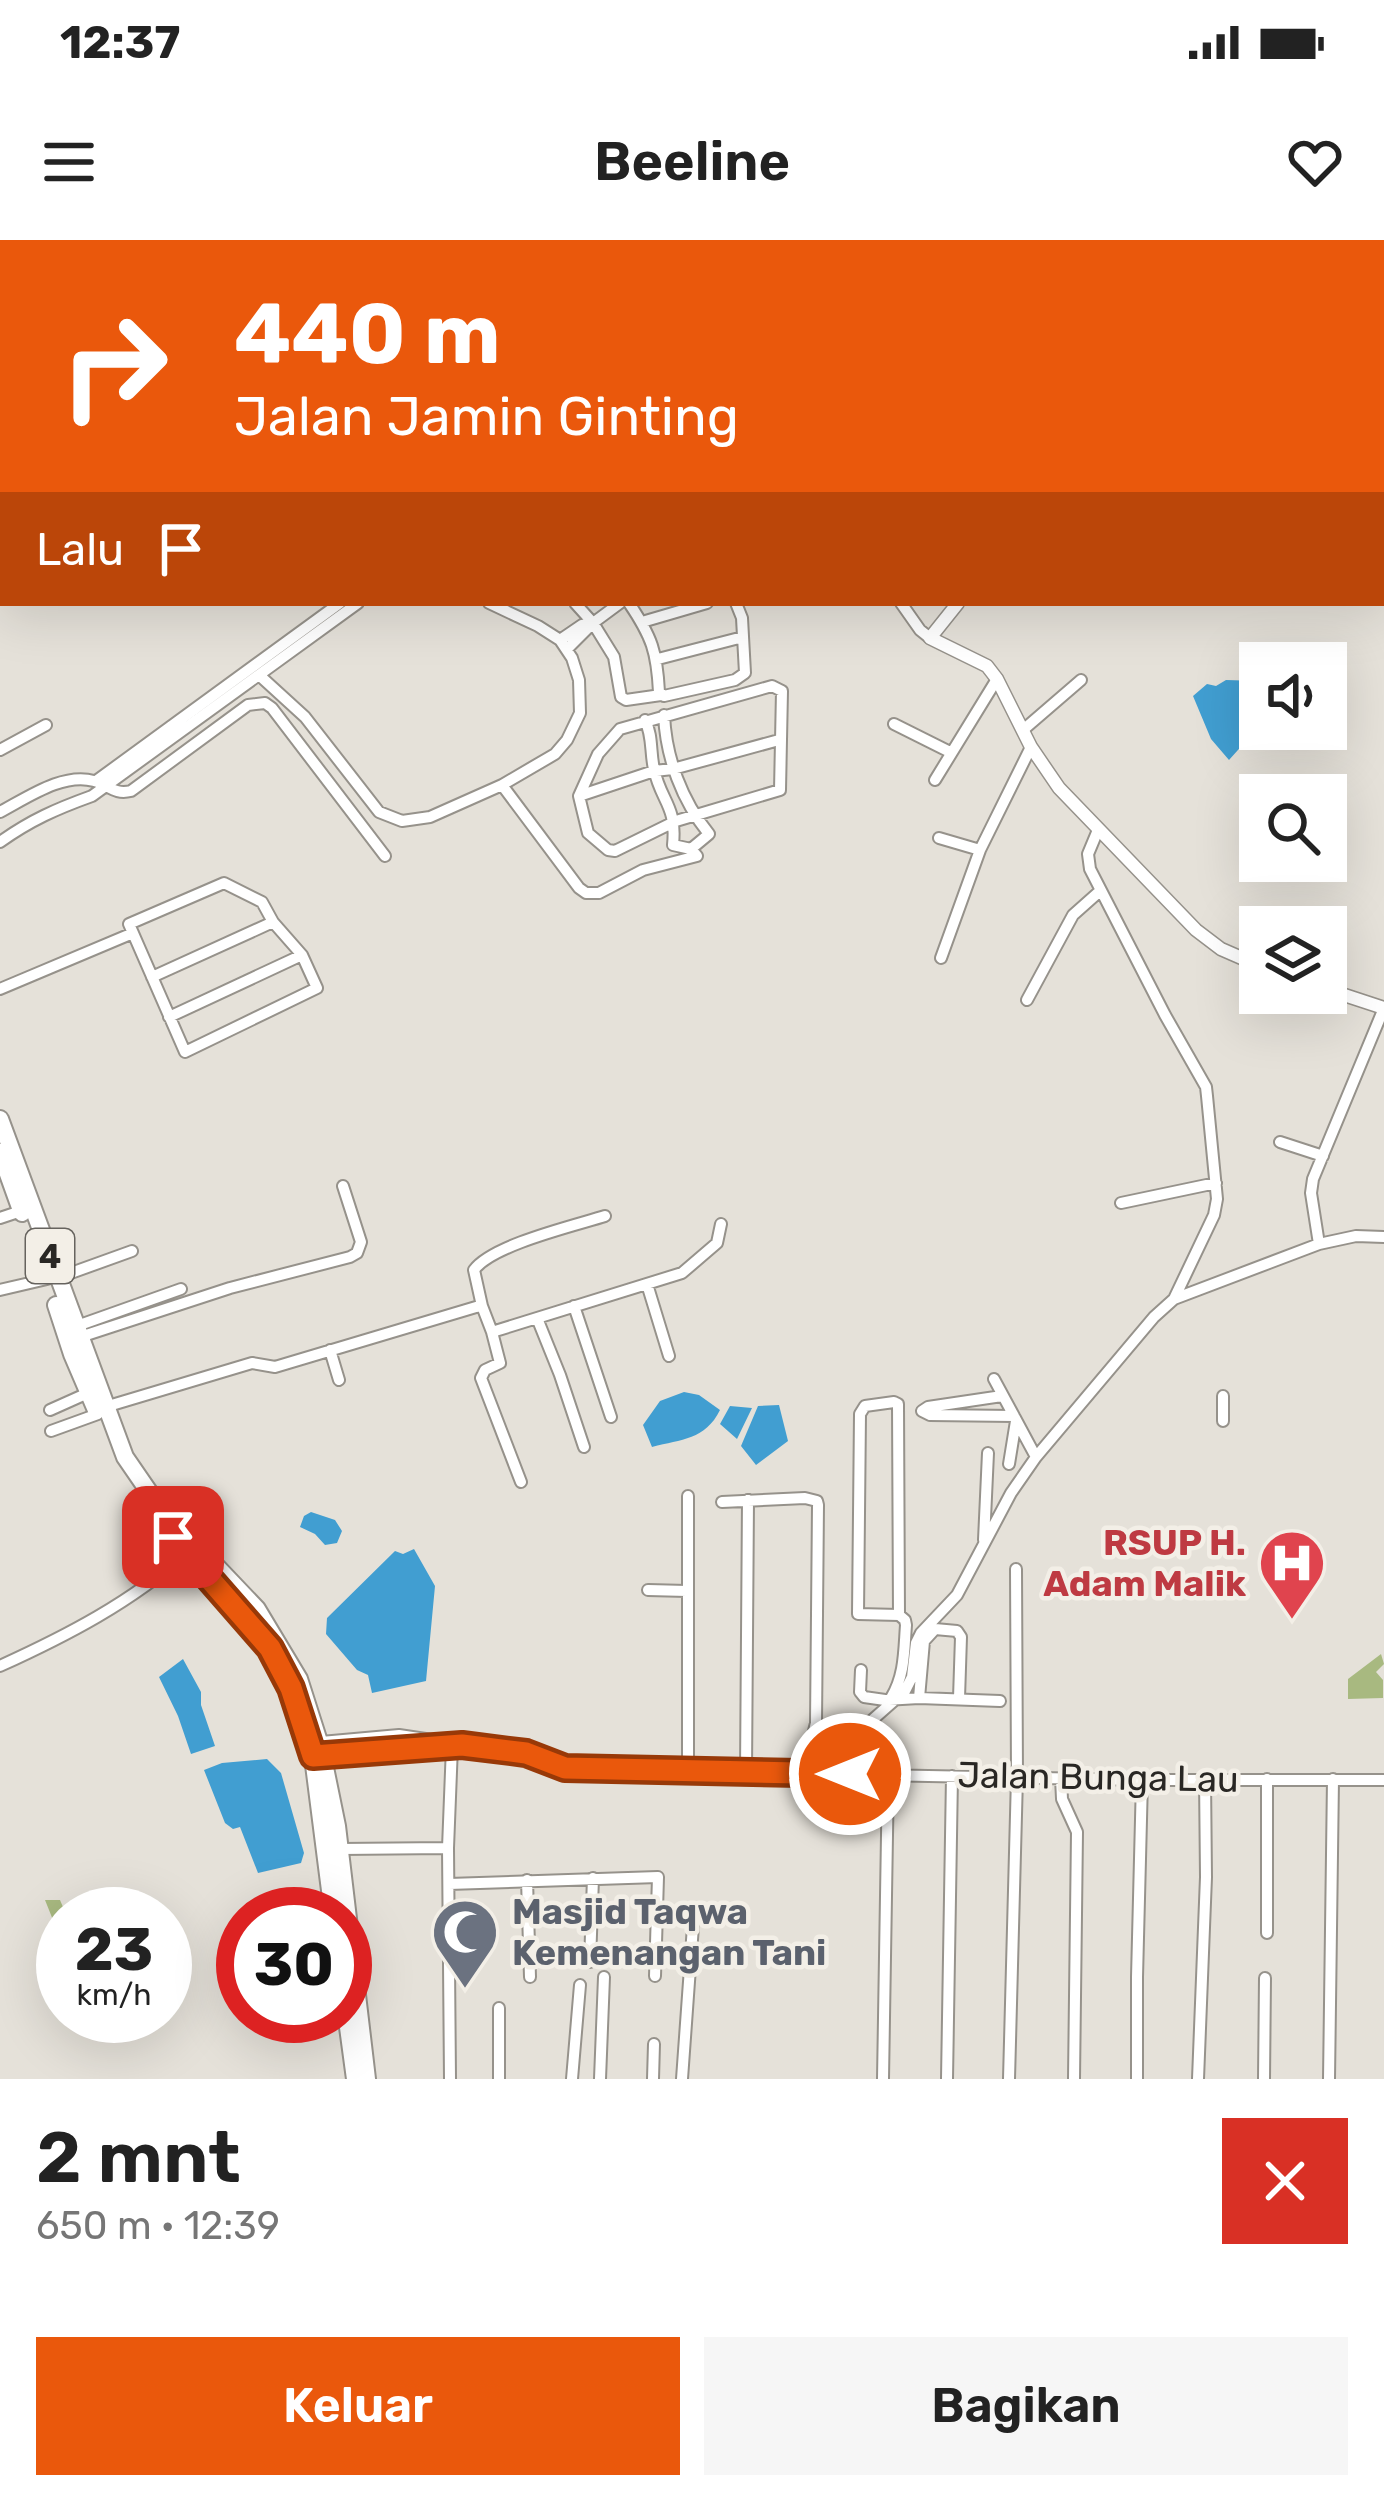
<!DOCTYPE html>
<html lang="id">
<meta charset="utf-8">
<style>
body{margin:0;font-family:Rubik,sans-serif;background:#f6f6f6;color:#222;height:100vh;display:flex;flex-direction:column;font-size:45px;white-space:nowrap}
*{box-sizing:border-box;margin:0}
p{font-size:39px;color:#767676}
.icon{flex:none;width:66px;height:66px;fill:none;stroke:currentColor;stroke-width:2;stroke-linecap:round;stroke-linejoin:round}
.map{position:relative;height:1839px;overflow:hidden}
.side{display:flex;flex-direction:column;background:#fff;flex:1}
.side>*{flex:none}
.hud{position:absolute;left:0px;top:0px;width:1386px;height:366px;box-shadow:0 12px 48px #0002;background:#ea580c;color:#fff;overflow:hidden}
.fabs{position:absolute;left:1239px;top:402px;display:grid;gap:24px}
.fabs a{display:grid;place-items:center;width:108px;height:108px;border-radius:0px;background:#fff;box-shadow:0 12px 48px #0002;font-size:60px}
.speed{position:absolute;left:36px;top:1647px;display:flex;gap:24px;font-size:60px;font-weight:700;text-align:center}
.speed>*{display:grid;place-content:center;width:156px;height:156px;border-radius:50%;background:#fff;box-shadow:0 12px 48px #0002;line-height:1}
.speed small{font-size:30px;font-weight:400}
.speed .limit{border:18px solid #d22;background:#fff;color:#111}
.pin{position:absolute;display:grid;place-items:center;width:102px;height:102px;color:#fff;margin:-51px;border-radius:24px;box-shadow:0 6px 18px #0006}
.me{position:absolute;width:132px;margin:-66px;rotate:270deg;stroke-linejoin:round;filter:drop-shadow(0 0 9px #0008)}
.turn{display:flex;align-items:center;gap:42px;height:252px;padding:0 36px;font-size:54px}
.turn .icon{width:156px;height:156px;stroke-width:2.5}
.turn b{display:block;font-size:84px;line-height:102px}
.then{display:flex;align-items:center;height:114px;padding:0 36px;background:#0003;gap:24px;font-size:45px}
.round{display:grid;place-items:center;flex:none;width:126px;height:126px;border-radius:0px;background:#f6f6f6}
.summary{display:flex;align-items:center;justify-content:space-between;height:204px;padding:0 36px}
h1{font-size:72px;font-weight:600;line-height:90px}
.action{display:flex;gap:24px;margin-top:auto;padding:24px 36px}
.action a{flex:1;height:138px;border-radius:0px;background:#ea580c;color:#fff;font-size:48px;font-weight:600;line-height:138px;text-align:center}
.action a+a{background:#f6f6f6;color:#222}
.status{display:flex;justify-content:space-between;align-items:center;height:84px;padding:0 60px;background:#fff;direction:ltr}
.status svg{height:33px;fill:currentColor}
header{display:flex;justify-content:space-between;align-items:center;height:156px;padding:0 36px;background:#fff;font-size:54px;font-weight:600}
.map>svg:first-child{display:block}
.green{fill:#a8b980}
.water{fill:#419ed1}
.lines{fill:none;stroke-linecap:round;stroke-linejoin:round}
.minor-casing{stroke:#96928b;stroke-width:14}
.tertiary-casing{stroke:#96928b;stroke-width:15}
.trunk-casing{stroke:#96928b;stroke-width:20}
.minor{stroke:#fff;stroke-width:10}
.tertiary{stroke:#fff;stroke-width:12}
.trunk{stroke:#fff;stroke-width:16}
.route-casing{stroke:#983908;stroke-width:30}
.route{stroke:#ea580c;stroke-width:21}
.labels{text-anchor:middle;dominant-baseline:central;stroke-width:9;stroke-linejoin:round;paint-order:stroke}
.shield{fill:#f3efe7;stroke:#66635e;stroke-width:3}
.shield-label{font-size:33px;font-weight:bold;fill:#292724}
.health-label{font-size:36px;font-weight:bold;fill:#be3a42;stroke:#f3efe7;text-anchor:end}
.street-label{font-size:36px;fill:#292724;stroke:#f3efe7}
.worship-label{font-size:36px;font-weight:bold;fill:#5b616d;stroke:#f3efe7;text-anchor:start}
</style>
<div class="status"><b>12:37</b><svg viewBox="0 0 49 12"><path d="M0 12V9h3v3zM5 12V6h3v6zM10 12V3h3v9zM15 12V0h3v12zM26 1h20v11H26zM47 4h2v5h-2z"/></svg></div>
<header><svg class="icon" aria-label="menu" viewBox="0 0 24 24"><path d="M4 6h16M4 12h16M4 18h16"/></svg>Beeline<svg class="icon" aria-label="heart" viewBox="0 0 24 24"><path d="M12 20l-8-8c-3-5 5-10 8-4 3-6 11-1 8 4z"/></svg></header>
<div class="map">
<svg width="1384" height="1839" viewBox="0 0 1384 1839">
<rect width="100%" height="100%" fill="#e5e1d9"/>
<!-- green -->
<path class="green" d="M1381 1414 1384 1424 1376 1432 1383 1440V1458L1348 1459V1439Z
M45 1660H60L63 1667 85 1660 88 1674H63V1687L55 1685Z"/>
<!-- water -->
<path class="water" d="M1226 440 1260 441V489H1283L1246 501 1229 520 1211 499 1193 456 1207 444 1216 446Z
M684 1152 699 1155 720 1170C705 1200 682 1199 652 1207L643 1185 660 1161Z
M779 1165 788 1201 756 1225 741 1206 758 1166Z
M730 1166 752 1168 737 1199 720 1184Z
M311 1272 335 1280 342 1291 337 1303 325 1305 315 1294 300 1287 304 1276Z
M414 1309 435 1346 426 1441 372 1453 368 1435 357 1430 326 1394 327 1378 395 1311 403 1314Z
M183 1419 201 1452V1465L215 1506 191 1514 178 1476 159 1437Z
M267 1519 281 1533 304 1613 301 1623 258 1633 240 1587 233 1589 225 1583 204 1530 222 1523Z"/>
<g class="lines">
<!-- minor casing -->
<g class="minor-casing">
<path id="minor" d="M80 3 88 0
M0 33 3 32
M0 335 3 334
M575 363 593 383 614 417 621 457 626 460 661 455
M629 363C652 397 657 412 659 452L664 456 735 440 745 433 742 378 736 363
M901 363 920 390 930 398
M642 382 707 363
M560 400 582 385 593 383 620 363
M567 409 593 383
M658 419 743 397
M259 435 305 477 379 572 402 581 430 577 502 545 555 514 567 500 580 473 579 440 572 418 560 400 538 386 489 363
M772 446 782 451 780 550 676 581 615 611 608 610 588 593 579 556 598 514 620 489Z
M664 475C666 518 682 561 709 594L691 609
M894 484 950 512
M1023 490 1081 440
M0 510 46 485
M935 540 997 439
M96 541 340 363
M502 545 579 648 586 653H599L643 630 697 616 691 609 673 605C677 565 661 562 654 529 650 512 653 496 645 480
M579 556 654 531 673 529 779 500
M0 572C27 558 63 532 94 541 109 545 114 555 131 551L248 465 265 463 272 468 385 616
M1098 590 1088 614 1090 629 1165 775 1206 847 1207 856 1217 959 1214 975 1174 1059
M939 598 980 610
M0 602C31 580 56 569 92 556L358 363
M224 643 262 662 273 682 302 715 317 748 185 812 129 684Z
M941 718 980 610 1031 507
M152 737 273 682
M0 749 133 693
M1027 760 1073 675 1100 651
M169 777 302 715
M1280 902 1323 916
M1121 963 1216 943
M0 978 21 971
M1319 1004 1311 953 1313 939 1384 768
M57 1038 132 1011
M647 1044 669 1116
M0 1050 47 1039
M482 1066 474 1030C492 1005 573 986 605 976
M574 1066 611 1177
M537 1078 560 1135 584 1207
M74 1087 181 1049
M492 1092 500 1123 485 1130 481 1138 521 1242
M80 1097 230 1048 350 1017 357 1013 361 1002 343 946
M330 1110 339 1140
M994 1139 1036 1217
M1002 1156 928 1167 922 1171 930 1175 1014 1176
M1223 1156V1181
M105 1167 252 1123 275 1127 476 1067 482 1066 492 1092 682 1033 717 1003 721 984
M50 1170 88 1153
M51 1191 98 1174
M1009 1224 1016 1181
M688 1256V1530
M722 1262 805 1258 817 1261 818 1265 816 1483 812 1499 792 1534
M984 1300 988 1213
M648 1350 687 1351
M0 1426C66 1396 132 1362 186 1313
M861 1430 860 1452 864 1457 885 1460 919 1458 1000 1461
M891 1458C905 1435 904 1411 906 1385L905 1380 899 1375 898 1164 894 1162 865 1166 860 1174 858 1374 899 1375
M919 1458 924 1401 935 1389 957 1391 961 1397 959 1458
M310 1503 399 1495 459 1504
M322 1516 462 1505 526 1513 565 1529 1142 1540H1384
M746 1532 748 1260
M811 1534 905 1451 912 1437 916 1403 921 1393 957 1355 1011 1253 1036 1217 1154 1077 1174 1059 1319 1004 1356 996 1384 997
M1061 1538 1062 1559 1077 1592 1074 1839
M340 1609 448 1608
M527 1640 530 1737
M449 1644 658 1637 655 1736
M1267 1693V1539
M590 1722 593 1638
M499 1768V1839
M450 1839 448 1608 452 1506
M572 1839 580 1745
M600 1839 604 1737
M653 1839 654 1804
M682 1839 693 1686
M883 1839 888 1534
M947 1839 952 1536
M1009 1839 1017 1537 1016 1329
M1137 1839V1737L1142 1540
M1198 1839 1206 1637 1205 1538
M1264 1839 1265 1738
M1329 1839 1333 1539"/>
</g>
<!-- tertiary casing -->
<g class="tertiary-casing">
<path id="tertiary" d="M1132 0 1134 3
M958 363 930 398 987 426 997 439 1031 507 1059 548 1196 690 1221 709 1260 726
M1326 749 1384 768"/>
</g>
<!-- trunk casing -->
<g class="trunk-casing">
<path id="trunk" d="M0 879 125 1217 158 1265 257 1369 299 1439 321 1508 337 1586 367 1839
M0 912 22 973
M56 1065 72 1114 96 1170
M150 1271 249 1383 274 1415
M313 1517 333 1674
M345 1765 355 1839"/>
</g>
<!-- minor -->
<use href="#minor" class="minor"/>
<!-- tertiary -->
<use href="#tertiary" class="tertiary"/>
<!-- trunk -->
<use href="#trunk" class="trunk"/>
</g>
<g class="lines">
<!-- route casing -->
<g class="route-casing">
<path id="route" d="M173 1297 270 1408 291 1448 313 1516 462 1505 526 1513 565 1528 850 1534"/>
</g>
<!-- route -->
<use href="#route" class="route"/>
</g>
<!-- icons -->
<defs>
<g id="hospital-pin" transform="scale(3.45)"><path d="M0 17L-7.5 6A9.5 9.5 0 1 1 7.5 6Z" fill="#e0444e" stroke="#f3efe7"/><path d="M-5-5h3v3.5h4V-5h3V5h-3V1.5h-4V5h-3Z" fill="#fff"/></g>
<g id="mosque-pin" transform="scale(3.45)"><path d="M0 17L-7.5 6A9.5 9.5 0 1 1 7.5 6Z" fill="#6b7280" stroke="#f3efe7"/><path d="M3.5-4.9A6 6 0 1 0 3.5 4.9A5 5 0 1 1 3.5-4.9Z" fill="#fff"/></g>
</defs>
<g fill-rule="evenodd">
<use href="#hospital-pin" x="1292" y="1323"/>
<use href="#mosque-pin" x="465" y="1692"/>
</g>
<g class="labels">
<!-- shield labels -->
<rect class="shield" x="26" y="989" width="48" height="54" rx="9"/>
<g class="shield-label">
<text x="50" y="1016">4</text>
</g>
<!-- health labels -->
<g class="health-label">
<text x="1246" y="1302">RSUP H.<tspan x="1246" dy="41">Adam Malik</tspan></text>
</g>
<!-- street labels -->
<g class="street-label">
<text transform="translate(1098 1537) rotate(1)">Jalan Bunga Lau</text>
</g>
<!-- worship labels -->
<g class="worship-label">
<text x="512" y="1671">Masjid Taqwa<tspan x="512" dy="41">Kemenangan Tani</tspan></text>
</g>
</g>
</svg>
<div class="fabs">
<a><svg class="icon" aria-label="sound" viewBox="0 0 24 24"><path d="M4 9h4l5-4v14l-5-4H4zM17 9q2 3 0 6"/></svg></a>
<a><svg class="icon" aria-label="search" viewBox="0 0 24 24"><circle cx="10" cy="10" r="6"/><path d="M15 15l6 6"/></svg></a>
<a><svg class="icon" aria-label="layers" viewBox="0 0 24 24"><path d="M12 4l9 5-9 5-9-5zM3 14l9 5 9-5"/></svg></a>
</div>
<div class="speed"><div>23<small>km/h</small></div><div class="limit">30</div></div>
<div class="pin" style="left:173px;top:1297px;background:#d93025"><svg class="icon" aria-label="arrive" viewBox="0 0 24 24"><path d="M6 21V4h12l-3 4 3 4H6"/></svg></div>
<svg class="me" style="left:850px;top:1534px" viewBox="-20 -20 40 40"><circle r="17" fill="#ea580c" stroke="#fff" stroke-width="3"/><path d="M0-11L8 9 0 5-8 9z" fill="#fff"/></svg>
<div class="hud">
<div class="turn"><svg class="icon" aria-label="right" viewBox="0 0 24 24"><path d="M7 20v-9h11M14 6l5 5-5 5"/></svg><div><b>440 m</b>Jalan Jamin Ginting</div></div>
<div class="then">Lalu<svg class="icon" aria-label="arrive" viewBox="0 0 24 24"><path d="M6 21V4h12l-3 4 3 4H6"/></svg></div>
</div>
</div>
<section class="side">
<div class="summary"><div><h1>2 mnt</h1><p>650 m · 12:39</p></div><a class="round" style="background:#d93025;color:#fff"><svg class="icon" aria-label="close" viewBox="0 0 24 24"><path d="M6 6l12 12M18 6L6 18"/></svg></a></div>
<div class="action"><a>Keluar</a><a>Bagikan</a></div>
</section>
